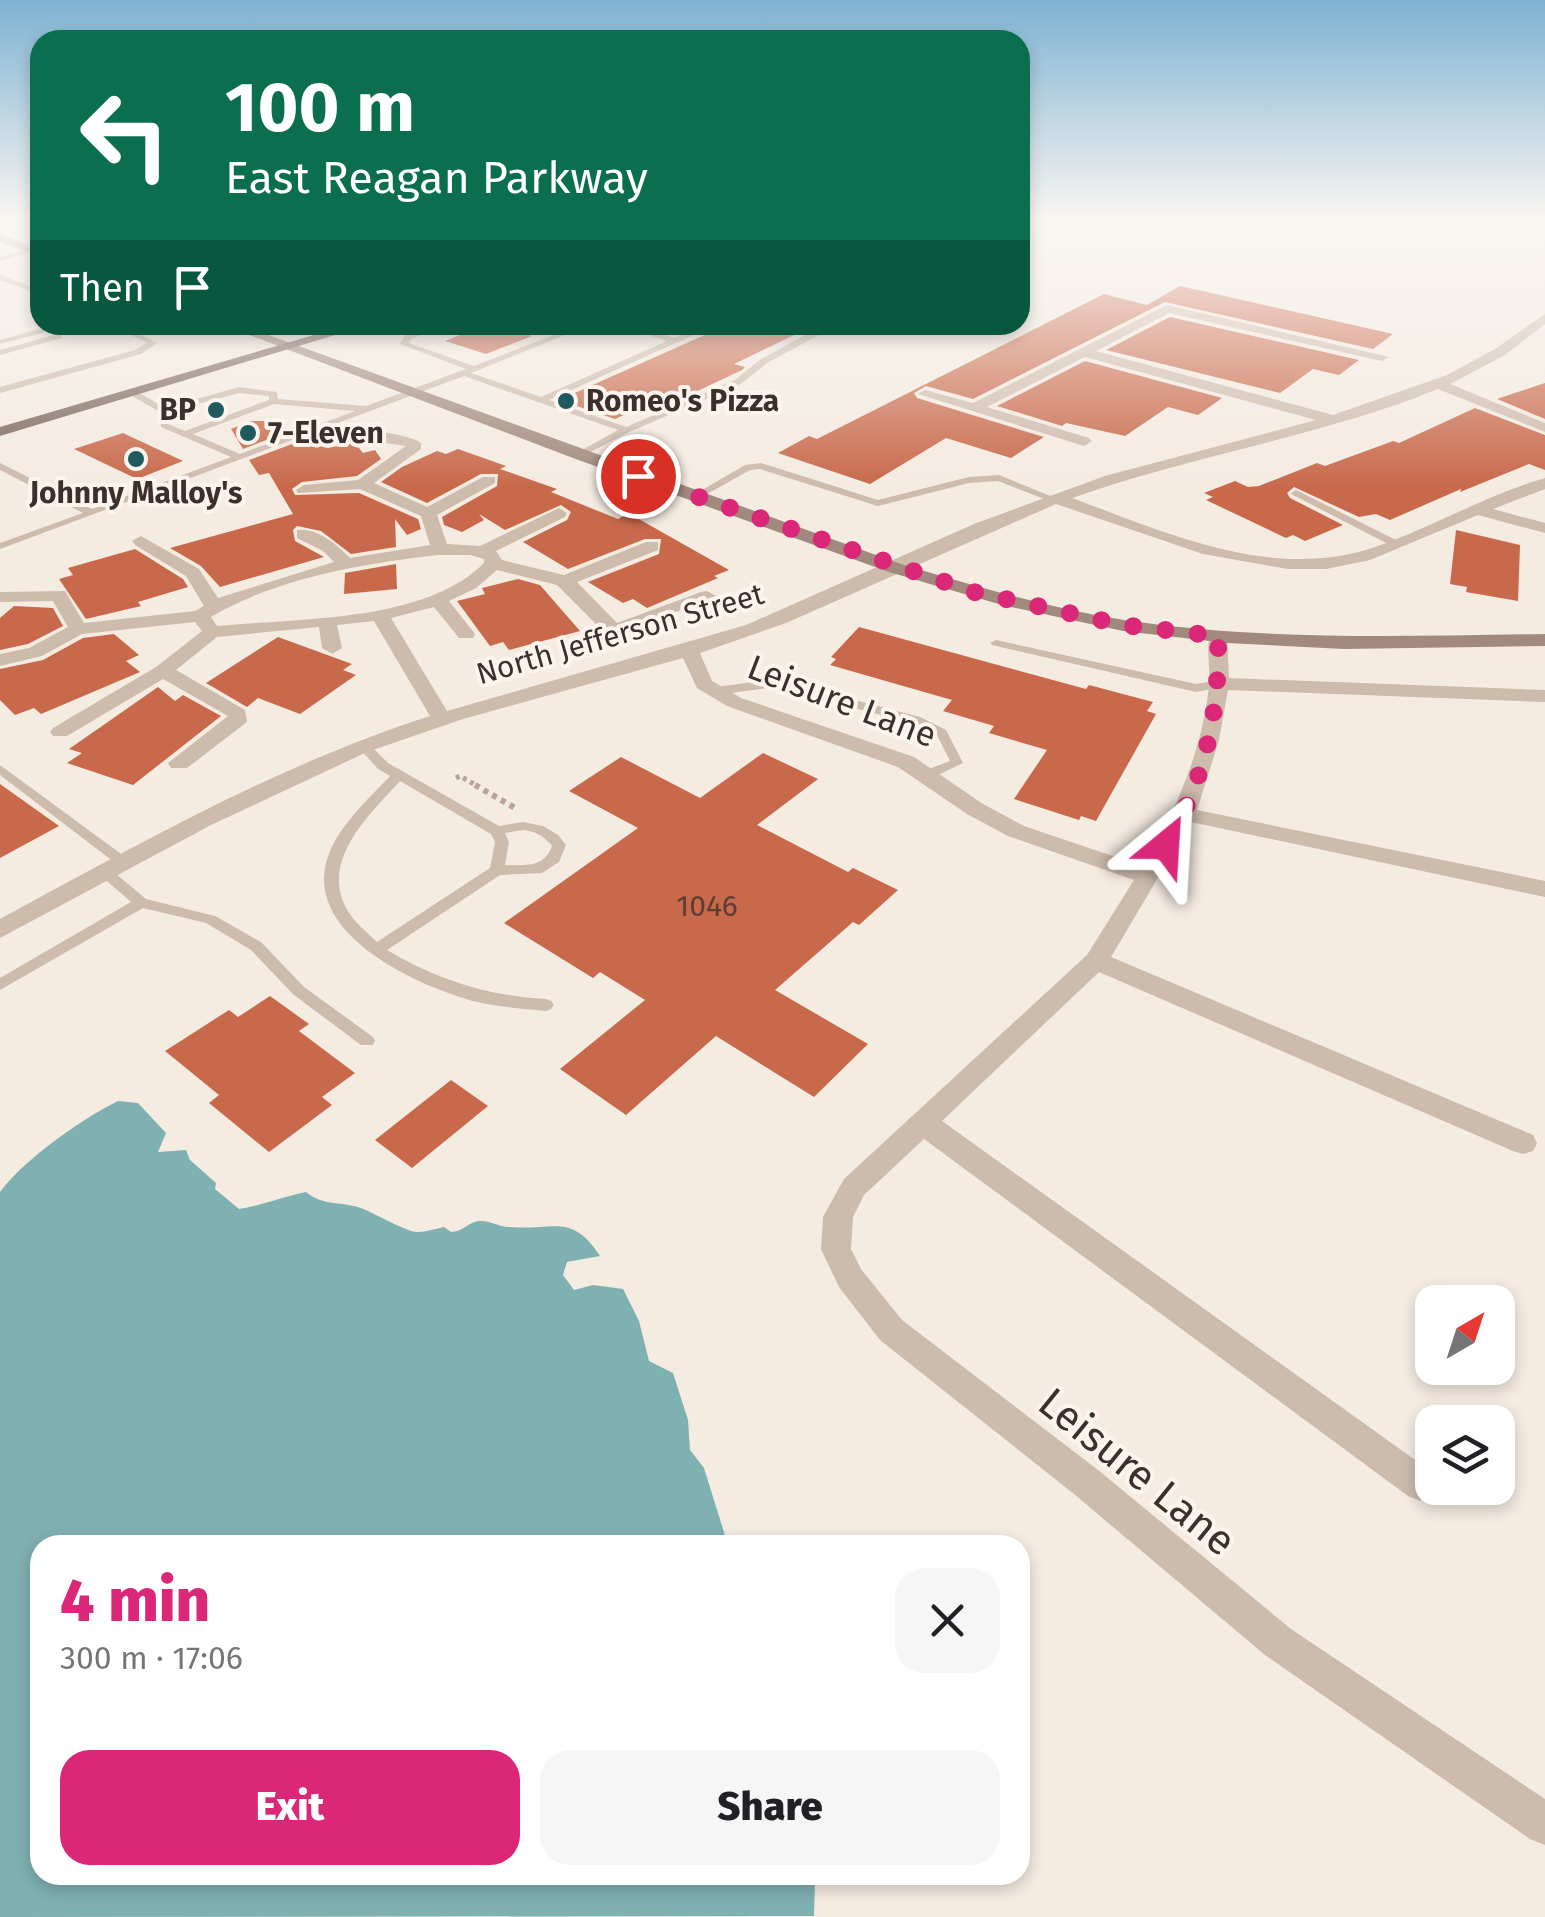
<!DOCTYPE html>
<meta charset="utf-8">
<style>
body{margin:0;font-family:"Fira Sans",sans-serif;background:#f6f6f6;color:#202124;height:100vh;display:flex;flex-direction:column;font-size:38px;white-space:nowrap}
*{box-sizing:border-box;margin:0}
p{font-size:32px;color:#757577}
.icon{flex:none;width:55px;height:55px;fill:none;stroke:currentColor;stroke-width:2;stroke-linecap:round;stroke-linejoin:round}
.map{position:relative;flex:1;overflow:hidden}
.details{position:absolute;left:30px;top:1535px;width:1000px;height:350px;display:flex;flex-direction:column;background:#fff;border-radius:30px;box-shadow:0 5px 15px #0003}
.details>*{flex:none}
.hud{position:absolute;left:30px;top:30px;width:1000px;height:305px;border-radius:30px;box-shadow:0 5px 15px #0003;background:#0b6e4f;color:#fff;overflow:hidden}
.needle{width:65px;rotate:39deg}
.controls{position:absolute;left:1415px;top:1285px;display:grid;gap:20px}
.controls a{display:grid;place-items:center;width:100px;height:100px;border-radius:20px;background:#fff;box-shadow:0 5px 15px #0003;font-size:50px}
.pin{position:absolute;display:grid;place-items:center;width:85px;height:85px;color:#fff;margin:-42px;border:5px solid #fff;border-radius:50%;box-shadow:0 2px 10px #0007}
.me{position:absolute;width:110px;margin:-55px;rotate:27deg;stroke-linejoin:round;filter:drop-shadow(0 0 8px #0008)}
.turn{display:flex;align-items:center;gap:35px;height:210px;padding:0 30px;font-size:45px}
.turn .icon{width:130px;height:130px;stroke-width:2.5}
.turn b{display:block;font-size:70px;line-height:85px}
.then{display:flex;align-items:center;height:95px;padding:0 30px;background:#0003;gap:20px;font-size:38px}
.round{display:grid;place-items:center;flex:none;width:105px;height:105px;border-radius:30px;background:#f6f6f6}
.summary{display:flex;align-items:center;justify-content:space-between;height:170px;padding:0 30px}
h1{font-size:60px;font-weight:800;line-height:75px;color:#db2777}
.button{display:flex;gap:20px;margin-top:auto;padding:20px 30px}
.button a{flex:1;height:115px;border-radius:30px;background:#db2777;color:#fff;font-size:40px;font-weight:800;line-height:115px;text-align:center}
.button a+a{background:#f6f6f6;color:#202124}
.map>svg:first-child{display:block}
.water{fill:#7fb0b2}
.building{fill:#c8694b}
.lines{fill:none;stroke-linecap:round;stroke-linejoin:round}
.path-far1{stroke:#b9a596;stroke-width:5;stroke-dasharray:4 4;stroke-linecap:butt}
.path{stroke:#b9a596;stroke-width:6;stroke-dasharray:5 5;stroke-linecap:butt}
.lane{fill:#cdbbac;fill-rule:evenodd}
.street{fill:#cdbbac;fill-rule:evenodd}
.secondary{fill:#a18a7d;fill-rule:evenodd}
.primary{fill:#7d675c;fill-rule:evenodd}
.route{stroke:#db2777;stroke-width:18;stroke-dasharray:0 32.4}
.poi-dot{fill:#1f5a5e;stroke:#fbf5ee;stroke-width:4}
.labels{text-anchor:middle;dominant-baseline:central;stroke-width:8;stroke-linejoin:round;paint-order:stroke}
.far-poi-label{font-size:30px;font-weight:bold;fill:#3b302b;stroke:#fbf5ee;text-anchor:start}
.far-street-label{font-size:30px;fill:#3b302b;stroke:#fbf5ee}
.number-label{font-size:30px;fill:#5e3e33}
.street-label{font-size:35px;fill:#3b302b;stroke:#fbf5ee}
.near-street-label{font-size:42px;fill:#3b302b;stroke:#fbf5ee}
</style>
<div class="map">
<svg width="1545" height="1917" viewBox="0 0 1545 1917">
<rect width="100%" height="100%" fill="#f4ebe1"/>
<!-- water -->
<path class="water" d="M118 1101 138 1103 166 1133 158 1152 186 1150 190 1160 216 1183 215 1189 239 1209C263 1205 282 1197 306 1192 325 1208 347 1200 368 1211 378 1216 402 1228 411 1231 421 1234 434 1229 444 1227L451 1232C463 1232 468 1222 479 1221 490 1220 499 1227 510 1227 552 1231 572 1212 600 1256L567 1262 563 1275 574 1290 593 1285 623 1289 639 1321 649 1361 673 1373 688 1420 690 1450 704 1468 728 1545H40V1875H830L829 1879 815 1880 814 1916 0 1917V1192C26 1158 80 1120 118 1101Z"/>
<!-- building -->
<path class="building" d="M1180 286 1393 334 1373 349 1165 302 973 399 926 386 914 393 917 398 1044 437 1011 458 946 438 870 484 778 453 809 436 817 439 1104 294 1147 305Z
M1170 317 1359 360 1339 375 1313 369 1280 393 1106 350Z
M486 325H498L532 336 486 354 445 341Z
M727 325H757L794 335 734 364 745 367 742 370 670 404 655 401 615 419 559 400Z
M1085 361 1222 398 1198 415 1168 407 1125 436 1066 423 1062 426 997 406Z
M1545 383V419L1497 399Z
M1475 408 1545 435V470L1529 464 1460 492 1461 489 1390 520 1376 514 1359 517 1294 487 1287 493 1290 498 1343 525 1305 541 1293 535 1286 538 1206 500 1213 497 1204 493 1235 481 1248 487 1259 486 1317 463 1325 466 1393 441 1399 443Z
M250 421H263L290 431 243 449 231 429Z
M123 433 183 461 137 479 74 449Z
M308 438 327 448 355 443 363 453 375 450 381 459 357 476 302 482 292 489 295 495 359 493 418 519 421 529 407 535 395 519 396 547 351 554 321 531 297 526 293 530 295 541 324 557 220 587 201 566 170 548 293 514 269 473 259 475 249 460Z
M458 449 506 466 500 469 557 489 551 492 618 519 627 514 637 518 729 570 714 576 718 578 647 608 633 599 623 603 588 582 659 554 661 539H645L568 569 523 542 567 520 571 512 561 505 505 530 479 514 484 520 462 532 444 525 442 517 497 486 498 474H481L427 503 381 482 402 467 437 451 446 454Z
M1456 530 1520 545 1518 601 1466 592 1467 587 1450 584Z
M135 549 183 579 188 587 138 602 141 606 86 619 59 579 73 575 68 568Z
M396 564 397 589 344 594 345 573Z
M518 579 540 585 580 631 509 650 503 642 490 646 457 601 485 594 482 588Z
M14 606 53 608 63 626 28 644 0 650V618Z
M859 627 1086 689 1089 685 1153 702 1147 711 1156 714 1096 821 1081 816 1079 820 1014 799 1047 750 989 733 994 726 943 711 952 700 830 665 836 659 831 657Z
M114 634 139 655 126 661 140 672 41 714 34 708 15 715 0 700V669L43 660 83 638Z
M278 637 352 664 343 670 356 675 300 714 258 698 247 707 206 683Z
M158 687 175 701 183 695 221 716 133 785 67 763 82 753 69 749Z
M763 753 818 779 757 825 848 872 853 868 898 890 859 925 853 922 775 990 868 1044 814 1097 716 1036 626 1115 560 1069 645 1000 600 972 593 978 504 923 638 828 569 791 621 757 700 798Z
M0 784 59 826 0 858Z
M270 996 309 1024 299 1031 355 1073 322 1097 332 1105 269 1152 209 1103 219 1095 165 1051 229 1010 238 1017Z
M451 1080 488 1106 412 1168 375 1140Z"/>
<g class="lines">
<!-- path-far1 -->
<path class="path-far1" d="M456 778 460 776 479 787"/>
<!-- path -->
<path class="path" d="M475 785 515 808"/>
<!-- lane -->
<path class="lane" d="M32 248 34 251 0 261V257Z
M0 275 40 290V295L0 280Z
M54 325 63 326 56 329 62 338 0 355V350L54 335 50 331 0 344V340Z
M112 325H122L157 343 141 354 0 393V387L135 350 147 343Z
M434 325H445L411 339 409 343 474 366 579 325H590L471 373 541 397 667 341 621 325H633L674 338 701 325H707V329L549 400 626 427 735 380 761 359 811 332 813 330 807 325H816L822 330 817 336 767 363 741 384 629 432 581 457 573 455 618 430 464 376 0 549V543L83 513 0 470V463L92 509 231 457 161 427 160 412 130 395V391H136L165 408 239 387 277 392 278 399 366 406 466 369 400 344 405 335ZM239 393 269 396V400L185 431 168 424V412ZM274 404 355 411 240 454 193 434Z
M761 463 878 500 969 477 999 475 1060 500 1052 502 998 481 969 483 878 506 760 469 750 470 700 498 692 496 745 465Z
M1296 490 1400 542 1401 544 1392 546 1293 495 1291 493Z
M996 640 1196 684 1219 680 1225 684 1223 687 1196 692 992 645 990 643Z
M774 679 920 717 946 730 963 763 936 776H926L925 773 926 770 950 761 937 735 912 723 774 687 716 695 710 691 716 687Z
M365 743 369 744 388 763 499 826 523 822 543 826 558 835 566 845 559 862 542 873 500 875 387 950C438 980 487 996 546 999L551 1001 554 1005 551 1009 546 1011C523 1009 500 1007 477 1002 424 988 323 944 324 878 325 837 365 803 390 776L378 769 361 750 359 747ZM400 781 491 834 495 842 490 868 377 942C368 933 357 925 350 914 316 864 368 816 400 781ZM523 830C535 831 544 836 552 846 544 868 526 865 505 865L509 842 505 833Z
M0 765 128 859 130 862 128 865H118L0 775Z
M105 867 110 869 146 899 215 916 261 942 304 987 373 1037 375 1041 373 1045H361L294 995 251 950 206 923 143 908 0 990V978L131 902 100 875 98 872 100 869Z"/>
<!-- street -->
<path class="street" d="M1167 305 1389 357 1382 361 1169 313 1096 351 1333 415 1447 375 1495 349 1545 314V324L1505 355 1450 384 1545 423V432L1438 389C1320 437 1192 455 1072 498 1167 533 1273 582 1375 547 1433 527 1486 495 1545 478V489L1493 509 1545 523V533L1478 515 1370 560 1326 569H1288L1203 554 1056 504 786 623 700 653 712 681 741 698 914 757 983 804 1024 826 1142 866C1176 811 1202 752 1209 686 1211 668 1205 648 1211 632H1225L1227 636 1229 678 1545 690V702L1228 690 1219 740 1197 810 1545 881V897L1191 822 1111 957 1533 1135 1537 1143 1533 1151 1523 1154 1513 1151 1099 972 942 1121 1432 1472V1488H1436L1432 1496 1420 1501 1408 1496 924 1139 864 1195 853 1217 851 1249 861 1269 902 1320 1098 1470 1291 1629 1545 1799V1845L1530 1839 1265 1655 1074 1494 880 1340 839 1287 821 1249 823 1217 844 1179 1087 955 1134 880 1008 836 967 814 898 767 727 706 697 688 683 658 463 719 367 752 211 825 0 938V919C139 844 278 765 430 716L374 621 337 625 342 648 332 654 322 648 319 627 217 637 176 670 245 710 247 722 187 768H171L168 763 228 716 163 679 67 736H53L50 732 53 728 156 667 202 631 195 622 82 634 42 656 0 666V654L29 648 68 627 53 601 0 602V592L65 591 84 623 195 611 204 606 186 576 135 545 132 541 141 536 199 569 218 598 334 562 323 551 297 538V530C318 528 336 544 350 558L430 545 421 516 360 489 298 493 296 490 304 485 358 480 406 446 348 438 326 444 318 439C338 426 401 430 421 443V449L374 483 427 507 483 477H495V483L437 515 447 544 480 546 559 508 567 513 565 517 496 551 502 560 564 575 646 542H658V550L577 582 617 623 701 592 707 591 716 596 614 637 607 635 557 585 497 570 476 588 449 601 475 634 473 638H459L434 607 391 618 447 711 746 625 974 524 1105 476 1316 420 1085 357 987 407 1089 438 1092 441 1084 446 918 394 925 390 973 403ZM437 555H470L484 559V563C424 623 297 618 217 626L211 617C277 578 361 564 437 555Z"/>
<!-- secondary -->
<path class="secondary" d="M0 235 40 249V256L0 242Z
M223 325H241L901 564C975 586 1048 608 1124 620 1264 641 1404 636 1545 634V646L1344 649 1227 643 1123 631 1002 605 889 572 573 458Z"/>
<!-- primary -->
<path class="primary" d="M348 325H368L0 436V427Z"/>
</g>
<!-- sky -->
<linearGradient id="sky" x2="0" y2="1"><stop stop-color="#7eb2d2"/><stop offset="0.45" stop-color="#faf6f2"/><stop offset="1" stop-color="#faf6f2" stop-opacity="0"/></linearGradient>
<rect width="1545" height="487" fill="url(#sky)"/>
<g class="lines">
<!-- route -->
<path class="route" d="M638 476 974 592 1123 625 1218 636C1220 710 1205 781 1166 845"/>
</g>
<!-- markers -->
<g class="poi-dot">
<circle cx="566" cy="401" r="10"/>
<circle cx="216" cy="410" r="10"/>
<circle cx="248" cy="433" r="10"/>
<circle cx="136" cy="459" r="10"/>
</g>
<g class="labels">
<!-- far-poi labels -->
<g class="far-poi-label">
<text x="586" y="401">Romeo's Pizza</text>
<text x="196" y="410" text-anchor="end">BP</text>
<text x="268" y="433">7-Eleven</text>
<text x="136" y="493" text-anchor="middle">Johnny Malloy's</text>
</g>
<!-- far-street labels -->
<g class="far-street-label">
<text transform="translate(620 634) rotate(-16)">North Jefferson Street</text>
</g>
<!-- number labels -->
<g class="number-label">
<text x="707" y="906">1046</text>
</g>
<!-- street labels -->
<g class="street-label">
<text transform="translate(842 701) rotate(21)">Leisure Lane</text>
</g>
<!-- near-street labels -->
<g class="near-street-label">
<text transform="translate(1137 1472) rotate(39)">Leisure Lane</text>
</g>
</g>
</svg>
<div class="controls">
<a><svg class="needle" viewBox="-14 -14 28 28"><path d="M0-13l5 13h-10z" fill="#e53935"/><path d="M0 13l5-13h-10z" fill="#757577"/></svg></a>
<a><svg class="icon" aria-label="layers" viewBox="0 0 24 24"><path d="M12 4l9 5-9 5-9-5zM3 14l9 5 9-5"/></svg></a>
</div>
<div class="pin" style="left:638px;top:476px;background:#d93025"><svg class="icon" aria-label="arrive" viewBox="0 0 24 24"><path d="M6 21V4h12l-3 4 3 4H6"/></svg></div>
<svg class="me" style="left:1166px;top:845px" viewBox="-20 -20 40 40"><path d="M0-17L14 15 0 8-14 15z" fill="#db2777" stroke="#fff" stroke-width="4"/></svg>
<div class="hud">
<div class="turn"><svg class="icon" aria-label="left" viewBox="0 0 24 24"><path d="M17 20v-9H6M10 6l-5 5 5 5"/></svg><div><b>100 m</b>East Reagan Parkway</div></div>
<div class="then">Then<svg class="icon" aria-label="arrive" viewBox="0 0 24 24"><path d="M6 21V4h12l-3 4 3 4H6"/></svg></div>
</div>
<section class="details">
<div class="summary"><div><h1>4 min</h1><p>300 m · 17:06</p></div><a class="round"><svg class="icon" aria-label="close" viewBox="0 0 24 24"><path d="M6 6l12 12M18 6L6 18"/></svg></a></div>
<div class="button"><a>Exit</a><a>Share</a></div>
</section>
</div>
